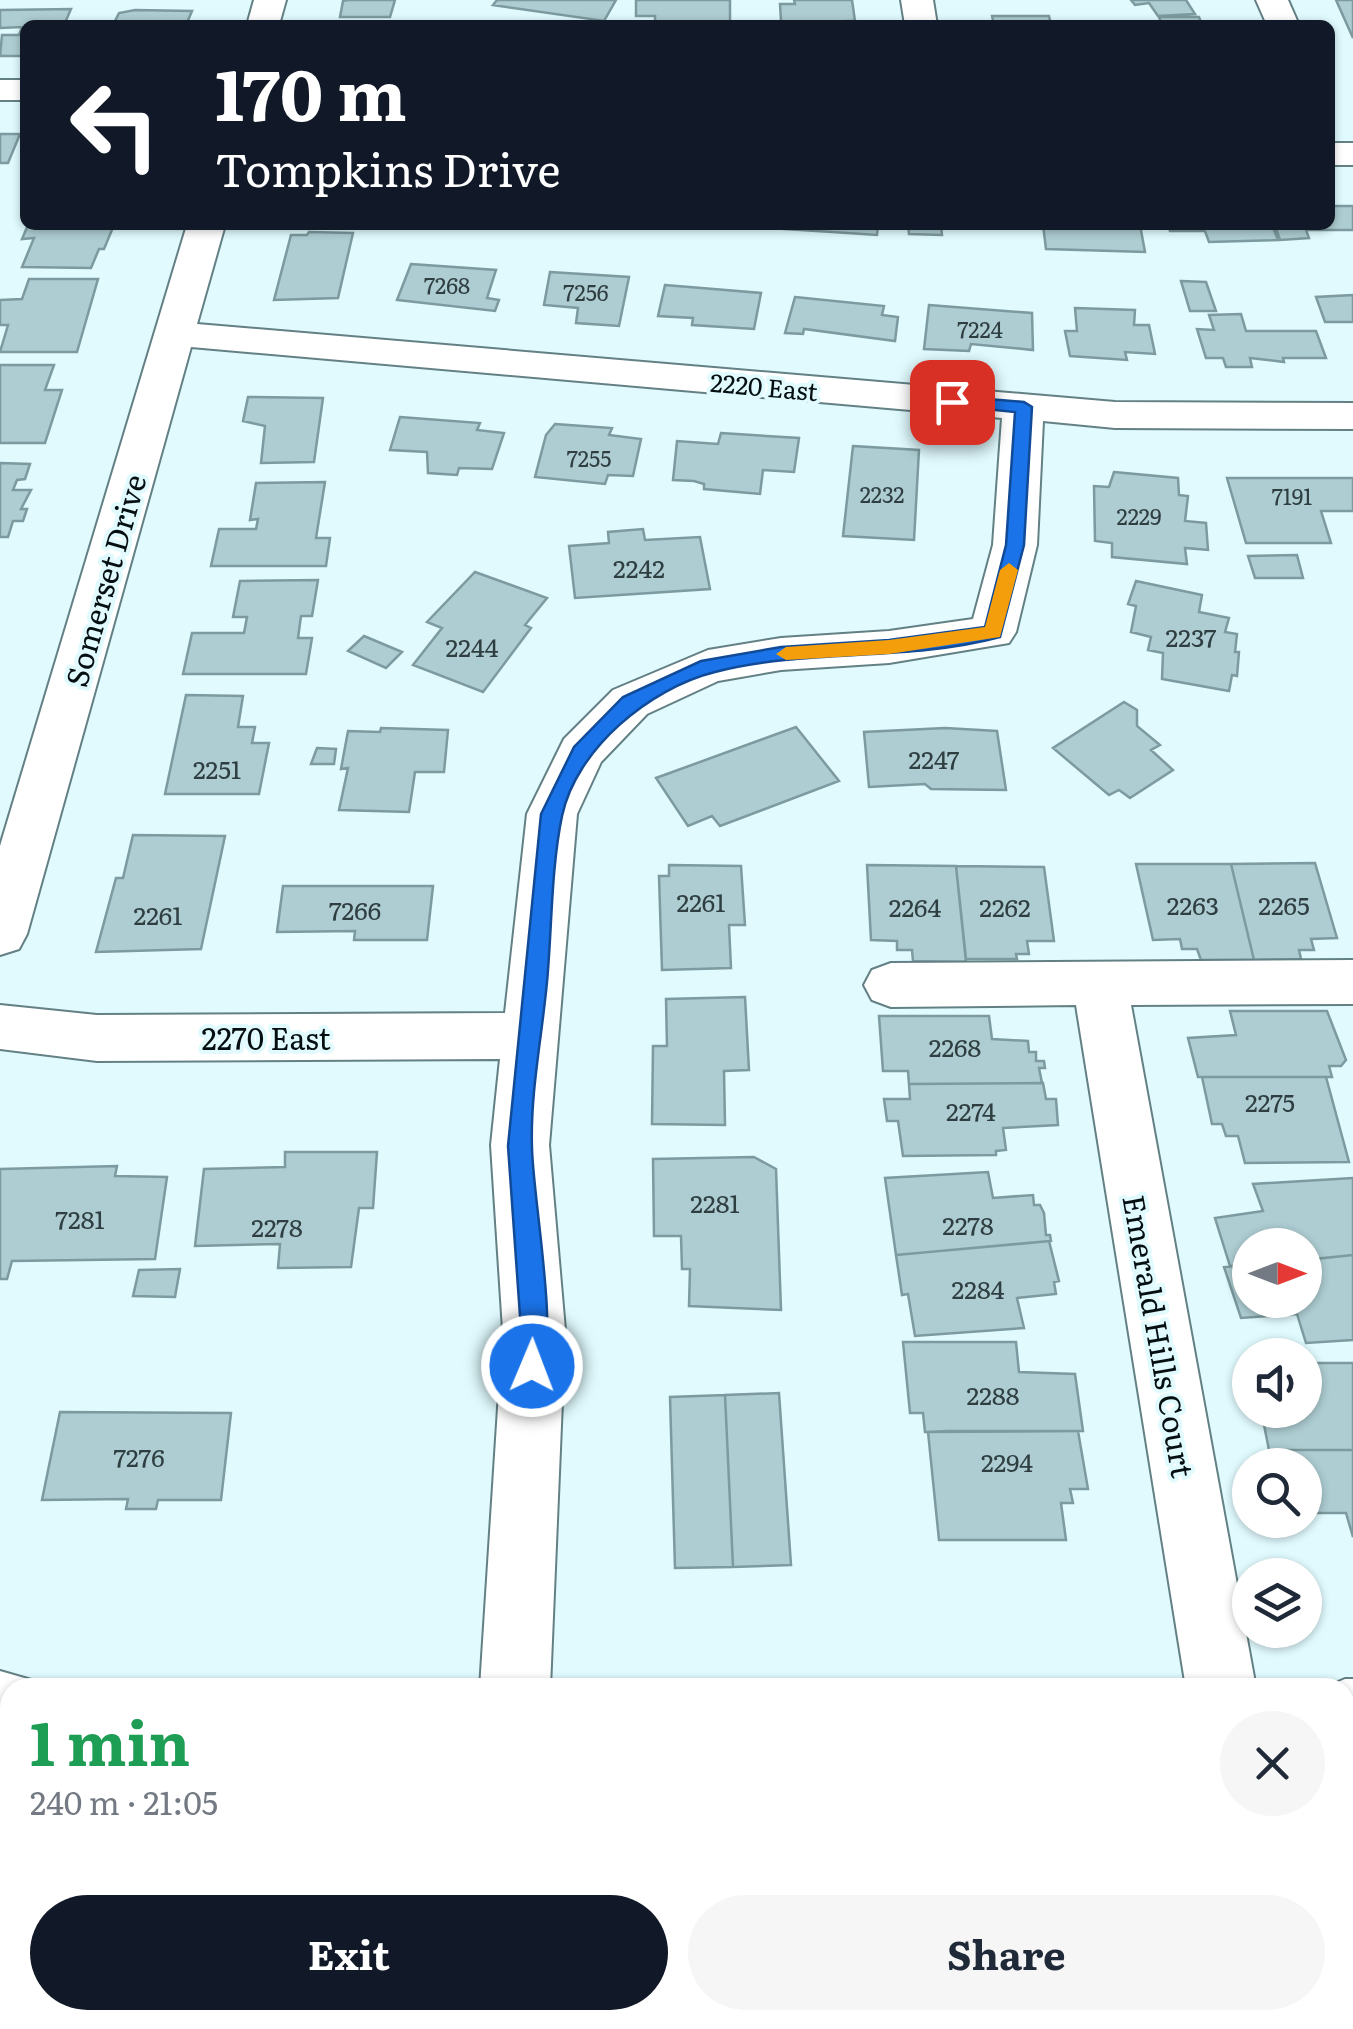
<!DOCTYPE html>
<meta charset="utf-8">
<style>
body{margin:0;font-family:Literata,serif;background:#f6f6f7;color:#1f2937;height:100vh;display:flex;flex-direction:column;font-size:38px;white-space:nowrap}
*{box-sizing:border-box;margin:0}
p{font-size:32px;color:#747a83}
.icon{flex:none;width:55px;height:55px;fill:none;stroke:currentColor;stroke-width:2;stroke-linecap:round;stroke-linejoin:round}
.map{position:relative;flex:1;overflow:hidden}
.details{position:absolute;left:0px;top:1678px;width:1355px;height:352px;display:flex;flex-direction:column;background:#fff;border-radius:30px 30px 0 0;box-shadow:0 2px 8px #0004}
.details>*{flex:none}
.hud{position:absolute;left:20px;top:20px;width:1315px;height:210px;border-radius:15px;box-shadow:0 2px 8px #0004;background:#111827;color:#fff;overflow:hidden}
.needle{width:65px;rotate:90deg}
.buttons{position:absolute;left:1232px;top:1228px;display:grid;gap:20px}
.buttons a{display:grid;place-items:center;width:90px;height:90px;border-radius:50%;background:#fff;box-shadow:0 2px 8px #0004;font-size:50px}
.pin{position:absolute;display:grid;place-items:center;width:85px;height:85px;color:#fff;margin:-42px;border-radius:20px;box-shadow:0 5px 15px #0006}
.me{position:absolute;width:110px;margin:-55px;rotate:1deg;stroke-linejoin:round;filter:drop-shadow(0 0 8px #0008)}
.turn{display:flex;align-items:center;gap:35px;height:210px;padding:0 30px;font-size:45px}
.turn .icon{width:130px;height:130px;stroke-width:2.5}
.turn b{display:block;font-size:70px;line-height:85px}
.round{display:grid;place-items:center;flex:none;width:105px;height:105px;border-radius:52px;background:#f6f6f7}
.summary{display:flex;align-items:center;justify-content:space-between;height:170px;padding:0 30px}
h1{font-size:60px;font-weight:700;line-height:75px;color:#1e9e55}
.primary-button{display:flex;gap:20px;margin-top:auto;padding:20px 30px}
.primary-button a{flex:1;height:115px;border-radius:60px;background:#111827;color:#fff;font-size:40px;font-weight:700;line-height:115px;text-align:center}
.primary-button a+a{background:#f6f6f7;color:#1f2937}
.map>svg:first-child{display:block}
.building{fill:#adcdd2;stroke:#7c9a9f;stroke-width:2.5}
.lines{fill:none;stroke-linecap:round;stroke-linejoin:round}
.minor-casing{stroke:#638085;stroke-width:4}
.minor{fill:#fff;fill-rule:evenodd}
.route{fill:#1a73e8;stroke:#114b97;stroke-width:2.5}
.slow{fill:#f59e0b}
.labels{text-anchor:middle;dominant-baseline:central;stroke-width:8;stroke-linejoin:round;paint-order:stroke}
.far-number-label{font-size:22px;fill:#2f3e41}
.far-street-label{font-size:25px;fill:#050f11;stroke:#e0fafe}
.number-label{font-size:25px;fill:#2f3e41}
.street-label{font-size:30px;fill:#050f11;stroke:#e0fafe}
</style>
<div class="map">
<svg width="1353" height="2029" viewBox="0 0 1353 2029">
<rect width="100%" height="100%" fill="#e0fafe"/>
<!-- building -->
<path class="building" d="M348 0H395L390 17H340L343 1Z
M497 0H616L604 21 493 5Z
M636 0H730V24H655V16H636Z
M794 0H852L855 21H847L848 25 781 21 780 4H795Z
M1131 0H1186L1195 14 1158 16 1149 3 1135 5Z
M1336 0H1353V38Z
M71 9 64 25H25V56H0L2 35H19L22 27 0 28V10Z
M135 10 192 11 186 25H113L119 13Z
M992 16H1049L1051 25H994Z
M1159 17H1199L1202 25H1162Z
M0 134H20L8 163H0Z
M1330 206H1353V230H1306L1309 238 1280 240 1275 225H1330Z
M28 225H114L104 249H99L91 268 22 267 34 238 22 239Z
M772 225H878L877 235 771 228Z
M908 225H941L942 235 909 234Z
M1043 225H1140L1145 252 1046 249Z
M1168 225H1272L1278 240 1209 242 1205 231H1170Z
M309 232 353 233 338 298 274 300 291 235H307Z
M411 264 496 270 487 298 499 300 495 311 397 300Z
M550 272 629 277 619 326 576 323 578 308 544 305Z
M29 279H98L77 352H0L8 325H0V300L22 299Z
M1181 281 1206 282 1216 311H1190Z
M665 285 761 293 754 329 692 325 693 318 658 316Z
M1353 295V322H1325L1316 297Z
M795 297 884 306 882 315 898 317 895 341 804 329 803 334 785 333Z
M929 305 1032 313 1033 350 971 344 969 351 924 349Z
M1075 308 1135 310 1134 325H1149L1155 354 1125 352 1127 360 1070 356 1065 331H1077Z
M1241 314 1246 331H1316L1326 358H1283L1284 362 1250 358 1252 367H1226L1223 358H1206L1197 329 1214 330 1209 315Z
M0 365H54L45 390H62L45 443H0Z
M248 397 323 398 314 462 261 463 265 426 243 421Z
M400 417 480 423 477 430 504 433 492 469 459 468 457 475 428 473 427 452 390 450Z
M555 424 612 428 609 435 641 439 633 476 608 475 605 484 535 477 546 435Z
M721 433 799 438 794 472 763 470 760 494 704 489V484L694 481 673 480 677 441 718 444Z
M853 446 919 450 914 540 843 536Z
M0 463 30 464 25 479 17 480 13 490H31L21 509H27L23 521H13L8 537H0Z
M1114 472 1178 478 1179 495 1188 496 1185 521 1206 523 1208 550 1185 548 1187 564 1112 557V543L1095 541 1094 486 1109 487Z
M1227 478H1353V511H1321L1331 543H1246Z
M325 482 316 538H330L326 566H211L219 529H256L258 519 250 520 256 483Z
M643 529 645 540 700 537 710 589 575 598 569 546 609 543 608 532Z
M1297 555 1303 578H1255L1248 556Z
M475 572 547 598 525 625 531 628 483 692 413 665 442 628 427 622Z
M318 580 312 616H301L298 638H312L306 674H183L192 633H244L247 617H233L240 581Z
M1136 581 1202 595 1199 612 1229 618 1225 632 1237 634 1235 652H1239L1237 676 1232 675 1229 691 1162 679 1163 653 1148 650 1151 637 1131 632 1136 606 1128 604Z
M364 636 402 652 386 668 348 651Z
M186 695 243 696 238 727H255L252 743H269L259 794H165Z
M1124 702 1137 710V726L1160 745 1151 750 1173 770 1130 798 1119 790 1109 795 1053 748Z
M796 727 839 781 720 826 712 816 688 826 656 778Z
M381 728 448 730 444 772H415L409 812 339 810 348 768 341 769 348 731 380 732Z
M945 728 997 731 1006 790 931 789 925 784 869 787 864 732Z
M317 748 336 749 334 764H311Z
M133 835 225 836 201 949 96 952 116 878H123Z
M1315 863 1337 938 1311 939 1314 950H1299L1301 959 1254 960 1231 864Z
M1136 864H1231L1254 960H1201L1197 949H1182L1180 939 1153 940Z
M669 865 741 866 745 925H729L731 968 662 970 659 876H669Z
M867 865 956 866 966 962 913 961 912 950H897V941L871 940Z
M956 866 1044 867 1054 941H1027L1029 954H1016L1017 959H966Z
M283 886H433L427 940H354L355 931 277 932Z
M745 997 749 1070 724 1071 725 1125 652 1124 653 1046H667L666 999Z
M1230 1011H1327L1346 1060 1341 1066H1329L1332 1077H1198L1188 1038 1236 1035Z
M879 1016H989L992 1039 1028 1041 1029 1052H1036V1061H1044L1045 1068H1039L1042 1083 909 1084 908 1071H883Z
M1202 1077H1326L1349 1162 1245 1163 1238 1136H1226L1222 1124H1212Z
M1043 1083 1046 1099H1056L1058 1125 1003 1128 1006 1150 996 1151V1155L903 1156 898 1121H887L884 1099H910L909 1084Z
M285 1152H377L373 1208H359L351 1267 278 1268 280 1244 195 1246 204 1169 285 1167Z
M754 1157 776 1169 781 1310 689 1306 690 1269H682L681 1236H654L653 1159Z
M117 1166 115 1176 167 1177 155 1259 12 1261 7 1279H0V1169Z
M988 1172 993 1198 1033 1195 1034 1205H1040L1044 1213 1046 1235H1050L1051 1241 896 1255 885 1178Z
M1353 1178V1255L1305 1260V1245H1250V1265L1230 1266 1215 1218 1263 1211 1253 1184Z
M1049 1241 1059 1281 1054 1282 1056 1294 1017 1298 1024 1328 915 1336 908 1294 902 1295 896 1255Z
M1353 1255V1340L1306 1343 1297 1314 1241 1318 1224 1267 1250 1265V1300H1305V1260Z
M180 1269 175 1297 133 1296 139 1270Z
M903 1342H1016L1019 1372 1075 1374 1083 1431 925 1432 923 1413H910Z
M1312 1363H1353V1450H1269L1261 1410H1305V1396L1318 1395Z
M779 1393 791 1565 733 1567 725 1395Z
M725 1395 733 1567 675 1568 670 1397Z
M60 1412 231 1413 221 1500H158L156 1509H126L128 1499 42 1500Z
M948 1431H1078L1088 1489H1070L1073 1503H1061L1066 1540H939L928 1432Z
M1279 1450H1353V1537L1346 1513H1305V1465H1282Z
M1345 1909H1350L1353 1925V1991H1345Z
M0 1929H10L8 2029H0Z
M59 2020H267L266 2029H58Z
M332 2020H549V2029H332Z
M725 2020H825V2029H726Z
M1181 2020H1288L1290 2029H1182Z"/>
<g class="lines">
<!-- minor casing -->
<g class="minor-casing">
<path id="minor" d="M254 0H286L279 25H247Z
M901 0H933L937 25H905Z
M1256 0H1288L1299 25H1267Z
M0 80H25V100H0Z
M1330 143H1353V165H1330Z
M187 225H225L197 324 1115 402 1353 403V429L1115 428 1043 421 1037 545 1016 632 1009 643 889 663 781 670 718 681 647 714 601 762 577 814 549 1145 565 1330 550 1688H480L503 1330 491 1145 500 1059 97 1061 0 1049V1005L97 1015 505 1013 527 814 564 739 613 690 708 650 781 638 889 631 973 619 993 545 1002 418 191 347 27 934 19 949 0 955V846Z
M1353 960V1004L1131 1005 1256 1688H1186L1076 1005 891 1007 872 1000 864 985 872 970 891 963Z
M0 1671 35 1681 38 1688H10V1741H0Z
M1345 1679H1353V1749H1345V1688H1324Z
M979 2020H1057L1058 2029H980Z"/>
</g>
<!-- minor -->
<use href="#minor" class="minor"/>
</g>
<!-- route -->
<path class="route" d="M952 396 1024 402 1032 407 1024 545 1000 637C907 662 808 648 715 672 650 688 576 749 562 816 551 869 552 928 547 982 542 1036 530 1094 532 1148 533 1199 559 1335 541 1374L532 1378 523 1374 519 1366 521 1330 508 1146 541 814 574 747 623 697 701 661 781 647 889 640 985 627 1006 545 1015 412 946 405 943 402Z"/>
<!-- slow -->
<path class="slow" d="M1009 563 1018 570 1000 637 889 654 786 660 776 654 786 647 889 640 985 627 1000 570Z"/>
<g class="labels">
<!-- far-number labels -->
<g class="far-number-label">
<text x="447" y="284">7268</text>
<text x="586" y="291">7256</text>
<text x="980" y="328">7224</text>
<text x="589" y="457">7255</text>
<text x="882" y="493">2232</text>
<text x="1292" y="495">7191</text>
<text x="1139" y="515">2229</text>
</g>
<!-- far-street labels -->
<g class="far-street-label">
<text transform="translate(764 386) rotate(5)">2220 East</text>
</g>
<!-- number labels -->
<g class="number-label">
<text x="639" y="567">2242</text>
<text x="1191" y="636">2237</text>
<text x="472" y="646">2244</text>
<text x="934" y="758">2247</text>
<text x="217" y="768">2251</text>
<text x="701" y="901">2261</text>
<text x="1193" y="904">2263</text>
<text x="1284" y="904">2265</text>
<text x="915" y="906">2264</text>
<text x="1005" y="906">2262</text>
<text x="355" y="909">7266</text>
<text x="158" y="914">2261</text>
<text x="955" y="1046">2268</text>
<text x="1270" y="1101">2275</text>
<text x="971" y="1110">2274</text>
<text x="715" y="1202">2281</text>
<text x="80" y="1218">7281</text>
<text x="968" y="1224">2278</text>
<text x="277" y="1226">2278</text>
<text x="978" y="1288">2284</text>
<text x="993" y="1394">2288</text>
<text x="139" y="1456">7276</text>
<text x="1007" y="1461">2294</text>
</g>
<!-- street labels -->
<g class="street-label">
<text transform="translate(104 580) rotate(-74)">Somerset Drive</text>
<text x="266" y="1037">2270 East</text>
<text transform="translate(1160 1336) rotate(80)">Emerald Hills Court</text>
</g>
</g>
</svg>
<div class="buttons">
<a><svg class="needle" viewBox="-14 -14 28 28"><path d="M0-13l5 13h-10z" fill="#e53935"/><path d="M0 13l5-13h-10z" fill="#747a83"/></svg></a>
<a><svg class="icon" aria-label="sound" viewBox="0 0 24 24"><path d="M4 9h4l5-4v14l-5-4H4zM17 9q2 3 0 6"/></svg></a>
<a><svg class="icon" aria-label="search" viewBox="0 0 24 24"><circle cx="10" cy="10" r="6"/><path d="M15 15l6 6"/></svg></a>
<a><svg class="icon" aria-label="layers" viewBox="0 0 24 24"><path d="M12 4l9 5-9 5-9-5zM3 14l9 5 9-5"/></svg></a>
</div>
<div class="pin" style="left:952px;top:402px;background:#d93025"><svg class="icon" aria-label="arrive" viewBox="0 0 24 24"><path d="M6 21V4h12l-3 4 3 4H6"/></svg></div>
<svg class="me" style="left:532px;top:1366px" viewBox="-20 -20 40 40"><circle r="17" fill="#1a73e8" stroke="#fff" stroke-width="3"/><path d="M0-11L8 9 0 5-8 9z" fill="#fff"/></svg>
<div class="hud">
<div class="turn"><svg class="icon" aria-label="left" viewBox="0 0 24 24"><path d="M17 20v-9H6M10 6l-5 5 5 5"/></svg><div><b>170 m</b>Tompkins Drive</div></div>
</div>
<section class="details">
<div class="summary"><div><h1>1 min</h1><p>240 m · 21:05</p></div><a class="round"><svg class="icon" aria-label="close" viewBox="0 0 24 24"><path d="M6 6l12 12M18 6L6 18"/></svg></a></div>
<div class="primary-button"><a>Exit</a><a>Share</a></div>
</section>
</div>
